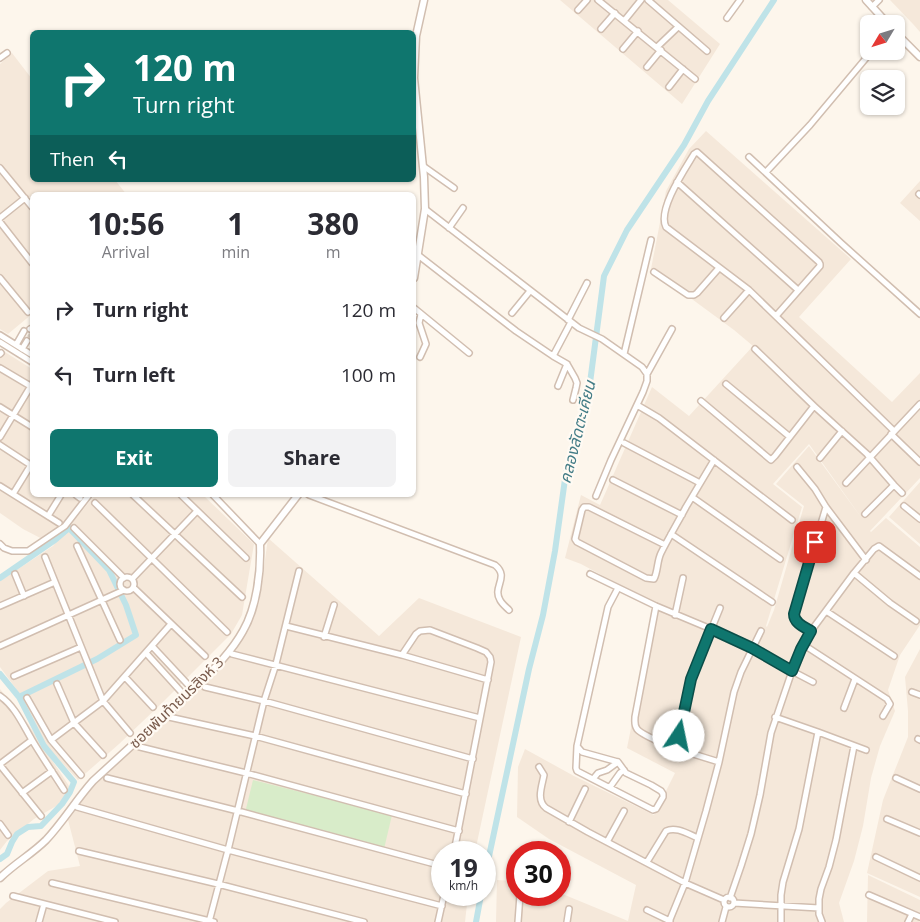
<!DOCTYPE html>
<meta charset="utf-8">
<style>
body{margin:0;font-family:"Open Sans","Noto Sans Thai",sans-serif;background:#f2f2f3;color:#2b2b33;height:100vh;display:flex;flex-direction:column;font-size:19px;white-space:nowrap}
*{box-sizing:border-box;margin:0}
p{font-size:16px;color:#7c7c81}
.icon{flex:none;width:28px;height:28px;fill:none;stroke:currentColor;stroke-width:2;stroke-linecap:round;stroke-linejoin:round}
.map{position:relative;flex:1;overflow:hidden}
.side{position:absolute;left:30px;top:192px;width:386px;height:305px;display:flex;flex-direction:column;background:#fff;border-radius:8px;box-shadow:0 1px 4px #0004}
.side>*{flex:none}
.banner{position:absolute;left:30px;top:30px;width:386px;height:152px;border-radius:8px;box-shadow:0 1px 4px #0004;background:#0f766e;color:#fff;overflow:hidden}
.needle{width:32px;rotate:232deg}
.controls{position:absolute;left:860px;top:15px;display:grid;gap:10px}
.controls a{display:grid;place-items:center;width:45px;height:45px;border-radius:8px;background:#fff;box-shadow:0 1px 4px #0004;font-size:25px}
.speed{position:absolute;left:431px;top:841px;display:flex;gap:10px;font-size:25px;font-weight:700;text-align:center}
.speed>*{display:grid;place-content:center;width:65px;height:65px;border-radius:50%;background:#fff;box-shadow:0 1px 4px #0004;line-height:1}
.speed small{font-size:12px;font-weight:400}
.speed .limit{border:8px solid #d22;background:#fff;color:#111}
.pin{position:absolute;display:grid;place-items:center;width:42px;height:42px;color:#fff;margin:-21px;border-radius:10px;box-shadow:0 2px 8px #0006}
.me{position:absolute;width:55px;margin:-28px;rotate:11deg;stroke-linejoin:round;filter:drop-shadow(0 0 4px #0008)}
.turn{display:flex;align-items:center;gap:18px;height:105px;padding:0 20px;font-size:22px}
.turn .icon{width:65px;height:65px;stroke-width:2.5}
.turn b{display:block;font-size:35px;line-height:42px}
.then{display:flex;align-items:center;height:48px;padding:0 20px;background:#0003;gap:10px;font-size:19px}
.eta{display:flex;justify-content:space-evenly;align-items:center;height:85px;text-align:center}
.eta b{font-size:30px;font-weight:700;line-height:35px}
.primary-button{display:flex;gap:10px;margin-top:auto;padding:10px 20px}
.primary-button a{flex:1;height:58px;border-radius:8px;background:#0f766e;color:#fff;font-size:20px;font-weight:700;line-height:58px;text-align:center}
.primary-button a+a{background:#f2f2f3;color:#2b2b33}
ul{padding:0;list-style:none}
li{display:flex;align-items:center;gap:15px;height:65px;padding:0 20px}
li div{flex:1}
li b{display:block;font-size:19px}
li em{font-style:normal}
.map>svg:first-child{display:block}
.residential{fill:#f5e8da;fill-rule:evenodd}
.green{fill:#d8ecc9}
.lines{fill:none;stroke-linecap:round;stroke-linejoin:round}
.canal{stroke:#bfe3e8;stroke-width:6}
.minor-tunnel{stroke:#dcd0c4;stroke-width:5;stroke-dasharray:5 2.5;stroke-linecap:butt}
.minor-casing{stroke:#d1beb0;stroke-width:8}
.tertiary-casing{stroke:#d1beb0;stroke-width:9}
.minor{stroke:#fff;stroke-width:5}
.tertiary{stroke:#fff;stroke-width:6}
.route-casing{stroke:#0a4d48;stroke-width:12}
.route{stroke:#0f766e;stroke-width:9}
.labels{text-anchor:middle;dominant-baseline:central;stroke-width:4.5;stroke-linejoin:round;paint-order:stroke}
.street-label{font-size:15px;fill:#7a5c4d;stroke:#fffaf3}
.water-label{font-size:16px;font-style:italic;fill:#437c86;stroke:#fffaf3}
</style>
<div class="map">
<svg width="920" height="922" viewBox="0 0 920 922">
<rect width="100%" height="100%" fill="#fdf6ec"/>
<!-- residential -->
<path class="residential" d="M560 0H668L720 44 682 104Z
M890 0H920V32L913 24Z
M12 53 32 79V180H115L127 195H32V314L8 334 0 329V64Z
M706 131 851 259 799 317 892 402 920 373V478L870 531 871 532 886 518 920 547V625L900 655 888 690 895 711 880 746 871 778 863 826 854 861 839 903 844 922H496L497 880 517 881 518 895H560V893L628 921 636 885 549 839 517 817 518 767 525 749 574 776 654 815 675 773 627 748 656 604 581 564 565 558 581 495 600 505 652 387 689 416 753 346 734 330 651 269 666 191 689 149ZM809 444 863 520 809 446 776 484 804 506 774 610 767 627 766 626 802 507 773 484Z
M920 181V221L900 203Z
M0 349 32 369V495H85L50 543 23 529 0 513Z
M920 482V544L889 517Z
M95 495H203L254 544 242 615 231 634 164 701 119 744 78 780 46 746 22 697 0 667V581L53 546Z
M268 538 379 636 419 598 521 637 475 852H442V895H468L465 922H0V909L6 903 48 871 80 866 67 816 79 799 106 771 215 673 248 626 259 604Z
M920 649V897L867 873 883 800 908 737V711L905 677Z
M0 689 29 725 71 789 58 805 34 819 7 841 0 850Z
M868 875 920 900V922H867Z"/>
<!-- green -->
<path class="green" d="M253 780 392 815 384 849 245 813Z"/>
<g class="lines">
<!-- canal -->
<path class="canal" d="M0 578 55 540 69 528 109 570 126 605 136 635 97 659 19 697
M0 674 19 697 44 746 74 782 70 792 62 804 41 826 28 827 17 834 12 842 7 854 0 859
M485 875 529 669 543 615 555 551 566 472 588 398 604 276 627 230 684 145 708 101 774 0
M476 922 481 895"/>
<!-- minor-tunnel -->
<path class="minor-tunnel" d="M27 330 30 329 31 335 27 341"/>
<!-- minor casing -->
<g class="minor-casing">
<path id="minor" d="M598 0 695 79
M648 0 707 51
M872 7 879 0
M578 10 587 0
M727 18 740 0
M624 21 641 0
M601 29 615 13
M657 47 678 27
M623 49 638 31
M0 58 7 53
M647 67 661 50
M669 87 683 69
M749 157 841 243 920 314
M423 166 454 188
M0 168 32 207
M766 172 810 125 872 51
M677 182 798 290
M919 194 920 195
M425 209 579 328 602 339 642 367 647 374V381L643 392 611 460 596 496
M0 218 25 198
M0 222 32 263
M449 228 463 208
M418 255 516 331 553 356
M654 272 688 295H694L697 293 719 268
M0 278 28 312
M414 308 469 353
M512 313 530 291
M776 316 820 266V264L819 262 697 152 694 154C685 169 657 210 666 227L749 290 894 431
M724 318 749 290
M568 320 587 283
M571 322 553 356 567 364 575 378 577 383 576 388 573 400
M30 329 32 328
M0 335 32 355
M0 342 32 362
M16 345 24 331
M22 349 27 341
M755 349 814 406 867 454 894 485 902 493
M0 354 1 353
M624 354 651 240
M420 357 426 344 419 323 421 314
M0 368 32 387
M647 374 672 329
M726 384 790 437
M558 386 567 364
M701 401 771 460 775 456 814 406
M637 405 659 418 792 520
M0 407 32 427
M891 434 920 462
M0 437 32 384
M624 443 700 483
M0 445 32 466
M820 458 842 431
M797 467 815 489 826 507 866 560
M613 480 682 515
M846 483 920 404
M0 486 59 523
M13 494 32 463
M76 495 80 498
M133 495 242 597
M181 495 246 558
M213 495 260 544
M309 495 495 565C510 577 492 587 500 600 502 604 506 607 509 610
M692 497 780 559
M95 503 227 632
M904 506 920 519
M865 514 894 485
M48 516 61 495
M74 528 124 578
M671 534 772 602
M0 544 4 548 12 551H28L65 526 89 495
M665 545 589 507H584L582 510 576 535 575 539 577 542 646 578 654 579C658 571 657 561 661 553 669 537 678 522 686 507L714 460
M77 546 120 640
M45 557 103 701 130 733
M854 573 890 603 916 621
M15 574 24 596
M590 574 656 606 711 629 753 648 792 671 813 682
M120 584a7 7 0 1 1 14 0a7 7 0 1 1-14 0Z
M132 579 197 511
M134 588 205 656
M0 606 55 582
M656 606 635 717C635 721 634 725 637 729 644 737 666 744 677 749
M826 611 894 656
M675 615 683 578
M286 626 402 655 488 680
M811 631C804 626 794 623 794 614L826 507
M324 637 334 605
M804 645 887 699 890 704 883 716
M0 646 124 590
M152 646 193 690
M146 653 185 696
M232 654 480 718
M402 655 416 634 420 631 430 630 477 648 486 652 490 657 491 662 454 852
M14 676 81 647
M125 677 153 707
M57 684 74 723 103 755
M205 687 264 701 473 759
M912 692 920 695
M0 696C15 706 23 725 32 740 42 757 54 774 64 790
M27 698 51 740 81 775
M844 708 855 679
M169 717 255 736 466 794
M775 717 818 732 799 829 783 882 781 895V922
M818 732 866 750
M918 739 920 740
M51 740 103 701 171 624
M577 746 576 768 577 771 653 810 656 809 663 797V794L661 791 651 785 626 773 618 762 582 752 577 746 608 607 618 588
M140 747 246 773 459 831
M719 762 677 749 691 679 720 608
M0 764 32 740
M0 765 41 816
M539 767 544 775C542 786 536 800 546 808L588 832 685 883 724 900
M107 778 238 811 442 866
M896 778 920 789
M593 779 598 773 607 770 618 762
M610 787 620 773 624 770
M22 793 52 771
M77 807 228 850 442 906
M887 819 920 833
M569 822 585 789
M0 824 8 835
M607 842 624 811
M79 851 218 884 364 922
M876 857 920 878
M647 862 666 831C676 826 688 834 698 838
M52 883 214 922
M869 895 920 917
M13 896 115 922
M724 902a5 5 0 1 1 10 0a5 5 0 1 1-10 0Z
M730 898 741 866 751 834 760 795 771 733 792 671 801 649 811 631 854 573 874 549 879 546 920 576
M734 903 819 908
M647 910 670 921
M39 922 44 904
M209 922 228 850 264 701 276 664 299 571
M438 922 444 895
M518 922 520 895
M567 922 569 909
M669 922 685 883 706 811 719 762 734 692 741 672 761 631
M722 922 726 907
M822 922 819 914V899L821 889 829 867 836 840 843 803 854 746
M908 922 912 914"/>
</g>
<!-- tertiary casing -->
<g class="tertiary-casing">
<path id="tertiary" d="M866 0 888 24
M896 33 920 57
M414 278 425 209 424 177 414 78 416 36 424 0
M0 878C14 864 32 854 46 840 63 822 76 800 93 781L198 685C214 669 232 651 243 631 257 607 261 571 260 544L298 495"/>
</g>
<!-- minor -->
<use href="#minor" class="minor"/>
<!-- tertiary -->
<use href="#tertiary" class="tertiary"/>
</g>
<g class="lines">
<!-- route casing -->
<g class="route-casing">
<path id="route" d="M679 736 691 679 711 629 752 648 792 671 801 649 811 631C804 627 794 623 794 614L815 542"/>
</g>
<!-- route -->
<use href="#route" class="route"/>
</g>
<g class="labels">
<!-- street labels -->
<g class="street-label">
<text transform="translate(176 702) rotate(-44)">ซอยพันท้ายนรสิงห์ 3</text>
</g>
<!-- water labels -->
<g class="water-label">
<text transform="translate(577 432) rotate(-76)">คลองลัดตะเคียน</text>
</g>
</g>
</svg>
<div class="controls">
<a><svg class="needle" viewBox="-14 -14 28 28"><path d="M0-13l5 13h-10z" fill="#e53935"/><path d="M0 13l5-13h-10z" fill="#7c7c81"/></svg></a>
<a><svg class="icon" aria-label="layers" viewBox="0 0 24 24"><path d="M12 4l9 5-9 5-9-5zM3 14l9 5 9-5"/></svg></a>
</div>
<div class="speed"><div>19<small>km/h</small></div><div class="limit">30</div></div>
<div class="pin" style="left:815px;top:542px;background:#d93025"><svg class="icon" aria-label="arrive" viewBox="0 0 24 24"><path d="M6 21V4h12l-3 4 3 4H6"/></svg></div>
<svg class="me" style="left:679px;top:736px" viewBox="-20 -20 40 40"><circle r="19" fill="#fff"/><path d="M0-13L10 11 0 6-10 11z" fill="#0f766e"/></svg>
<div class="banner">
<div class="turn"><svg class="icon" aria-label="right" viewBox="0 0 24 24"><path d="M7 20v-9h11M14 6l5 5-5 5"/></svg><div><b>120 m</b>Turn right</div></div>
<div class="then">Then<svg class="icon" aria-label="left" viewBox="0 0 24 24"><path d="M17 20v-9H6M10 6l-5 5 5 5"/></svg></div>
</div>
<section class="side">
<div class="eta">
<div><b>10:56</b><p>Arrival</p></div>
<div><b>1</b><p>min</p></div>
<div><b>380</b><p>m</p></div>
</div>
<ul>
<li><svg class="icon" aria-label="right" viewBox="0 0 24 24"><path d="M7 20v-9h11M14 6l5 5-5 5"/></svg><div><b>Turn right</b></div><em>120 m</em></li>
<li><svg class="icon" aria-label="left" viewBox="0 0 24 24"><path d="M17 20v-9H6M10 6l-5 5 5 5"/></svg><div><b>Turn left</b></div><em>100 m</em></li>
</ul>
<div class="primary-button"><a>Exit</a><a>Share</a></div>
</section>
</div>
